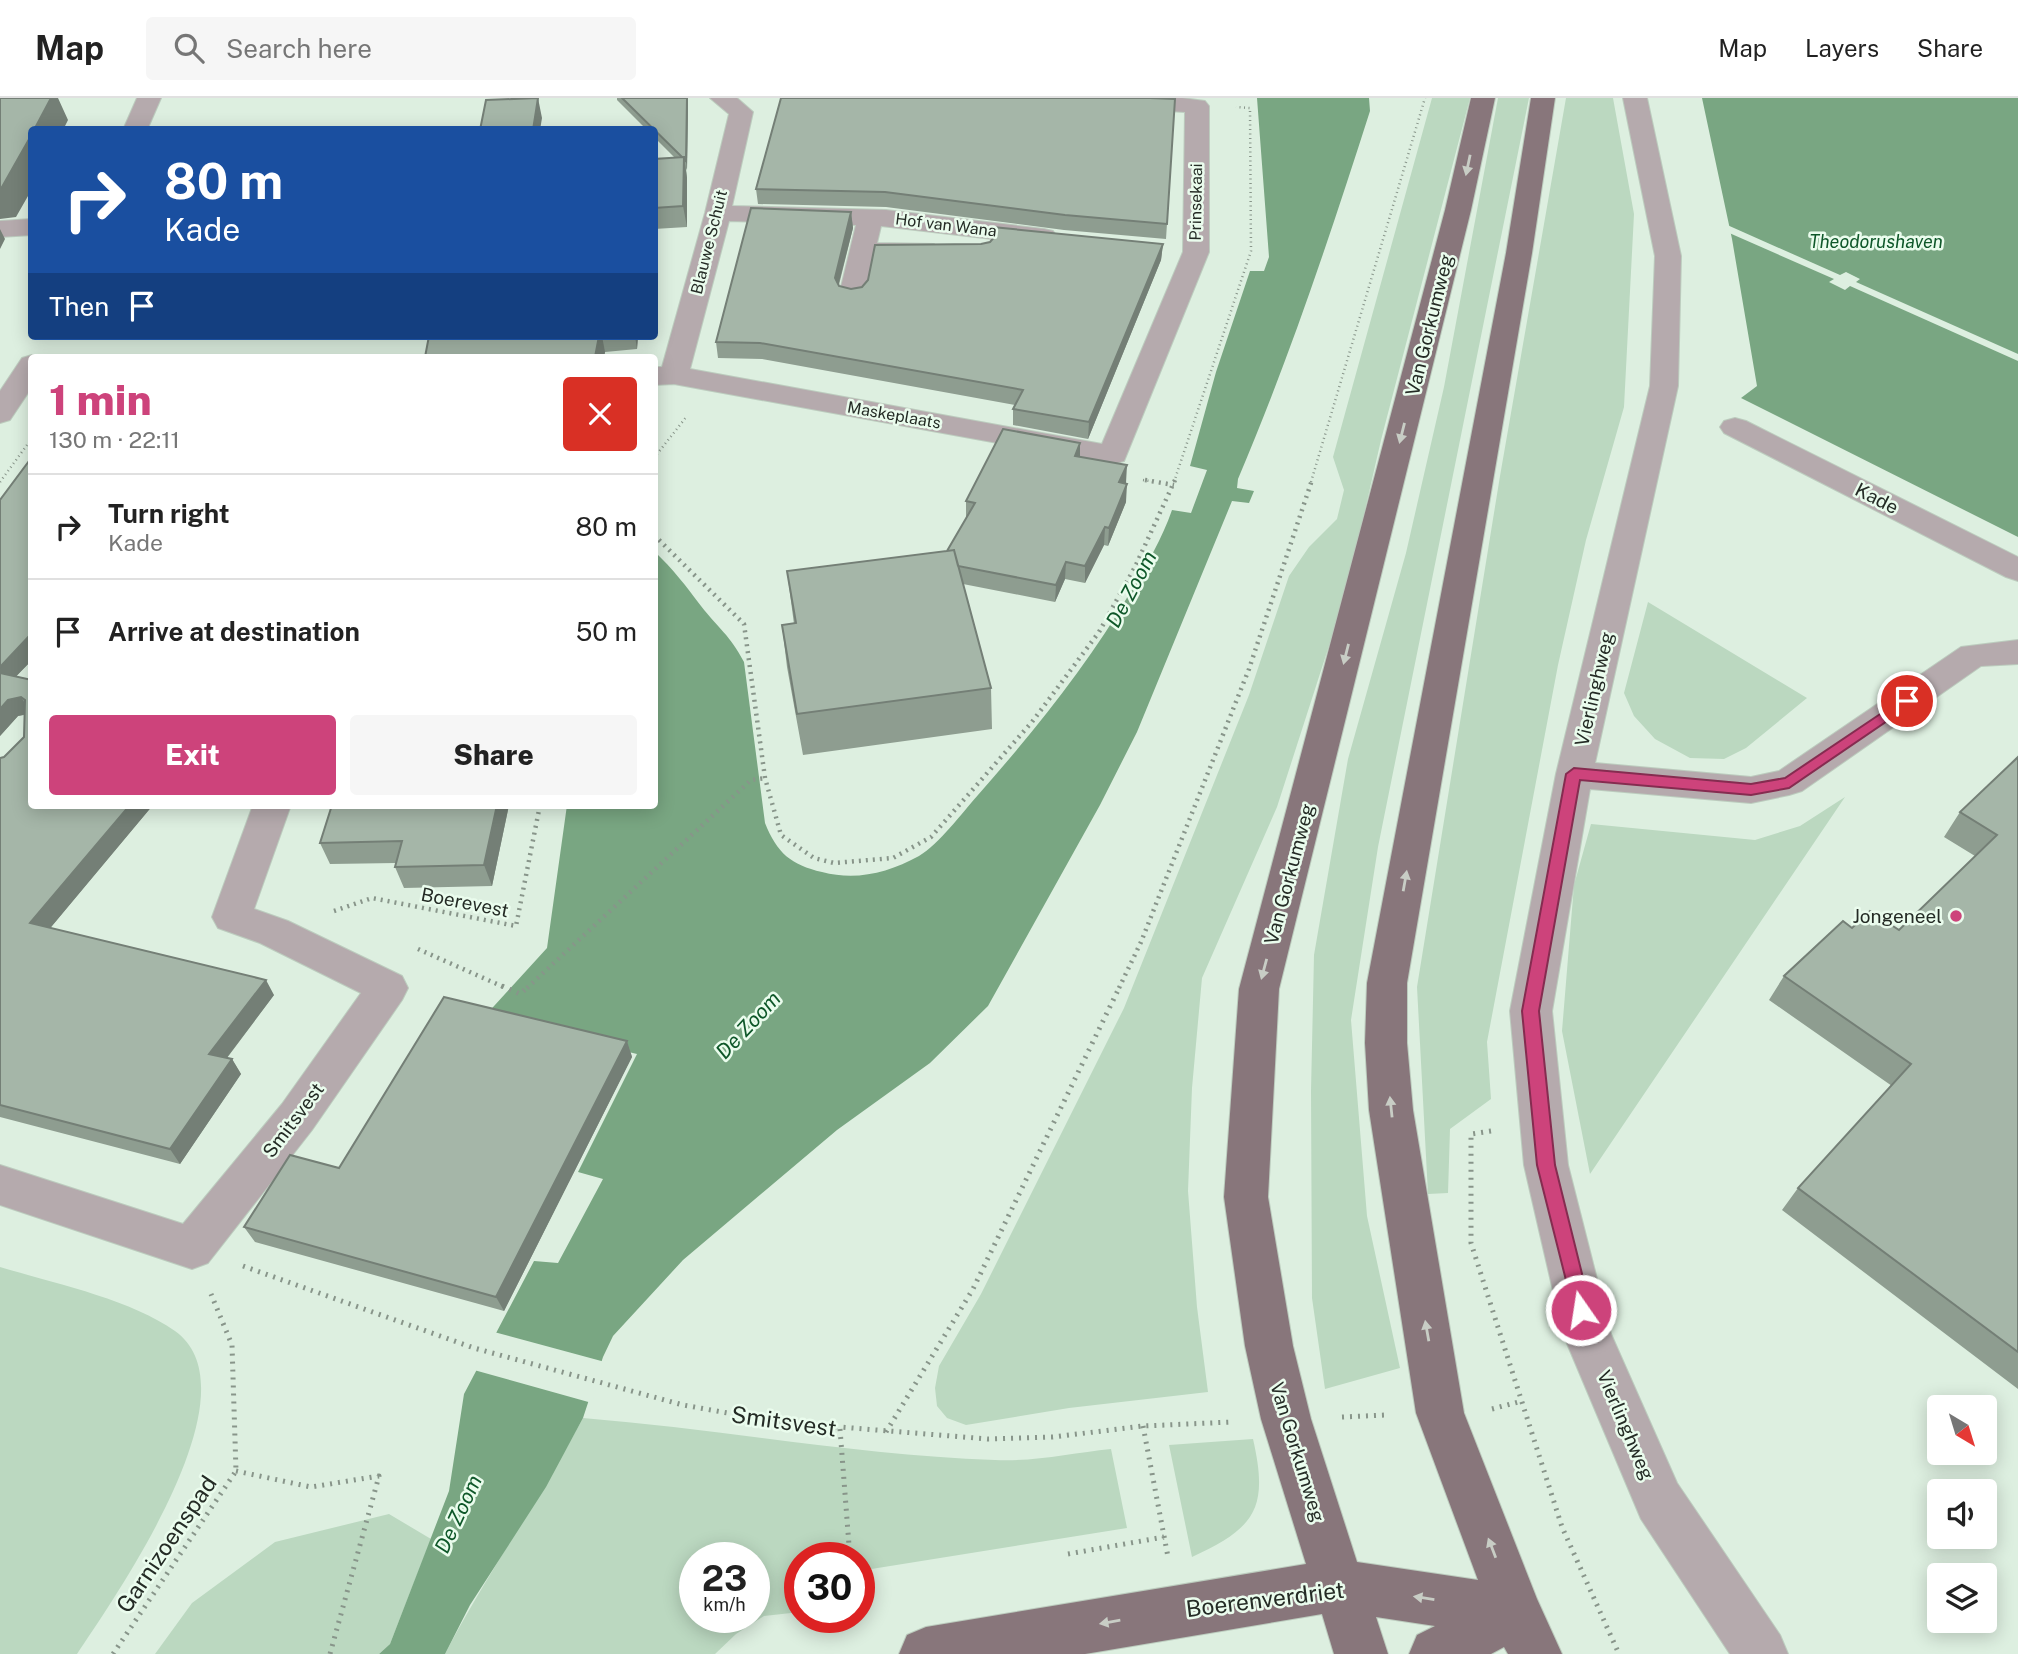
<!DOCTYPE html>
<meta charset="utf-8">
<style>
body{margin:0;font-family:"Public Sans",sans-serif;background:#f6f6f6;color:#222;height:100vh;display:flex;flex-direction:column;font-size:26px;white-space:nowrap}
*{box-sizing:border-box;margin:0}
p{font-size:23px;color:#767676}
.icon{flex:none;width:38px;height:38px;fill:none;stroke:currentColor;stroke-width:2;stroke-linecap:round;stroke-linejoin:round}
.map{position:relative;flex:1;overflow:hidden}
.sheet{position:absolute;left:28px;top:256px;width:630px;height:455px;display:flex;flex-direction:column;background:#fff;border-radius:7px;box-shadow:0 4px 18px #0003}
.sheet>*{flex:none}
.banner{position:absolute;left:28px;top:28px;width:630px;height:214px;border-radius:7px;box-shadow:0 4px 18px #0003;background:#1a4fa0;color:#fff;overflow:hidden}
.needle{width:46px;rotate:142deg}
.fabs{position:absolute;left:1927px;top:1297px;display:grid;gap:14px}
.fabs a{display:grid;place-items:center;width:70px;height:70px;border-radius:7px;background:#fff;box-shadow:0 4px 18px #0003;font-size:35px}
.speed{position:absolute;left:679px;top:1444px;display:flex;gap:14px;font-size:35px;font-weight:700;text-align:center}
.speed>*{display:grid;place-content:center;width:91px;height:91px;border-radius:50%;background:#fff;box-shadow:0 4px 18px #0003;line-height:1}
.speed small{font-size:18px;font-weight:400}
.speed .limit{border:10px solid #d22;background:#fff;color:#111}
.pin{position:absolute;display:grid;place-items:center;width:60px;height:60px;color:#fff;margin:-30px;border:4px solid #fff;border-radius:50%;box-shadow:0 2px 7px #0007}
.me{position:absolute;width:77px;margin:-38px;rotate:347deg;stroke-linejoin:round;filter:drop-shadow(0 0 5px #0008)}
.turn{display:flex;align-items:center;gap:24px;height:147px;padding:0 21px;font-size:32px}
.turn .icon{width:91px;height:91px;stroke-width:2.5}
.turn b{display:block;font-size:49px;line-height:60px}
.then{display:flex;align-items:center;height:66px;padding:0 21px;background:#0003;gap:14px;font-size:26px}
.round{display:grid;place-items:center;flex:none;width:74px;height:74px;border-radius:7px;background:#f6f6f6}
.summary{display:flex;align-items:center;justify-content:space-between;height:119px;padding:0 21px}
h1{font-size:42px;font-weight:800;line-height:52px;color:#cd437b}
.cta{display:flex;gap:14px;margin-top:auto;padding:14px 21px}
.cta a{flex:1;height:80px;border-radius:7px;background:#cd437b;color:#fff;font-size:28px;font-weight:800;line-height:80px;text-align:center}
.cta a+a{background:#f6f6f6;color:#222}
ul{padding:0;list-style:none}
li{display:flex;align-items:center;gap:21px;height:105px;padding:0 21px;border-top:2px solid #e0e0e0}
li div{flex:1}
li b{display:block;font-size:26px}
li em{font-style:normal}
header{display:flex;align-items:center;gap:42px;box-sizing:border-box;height:98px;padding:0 35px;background:#fff;border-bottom:2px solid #e0e0e0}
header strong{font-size:33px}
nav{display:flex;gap:38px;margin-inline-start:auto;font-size:24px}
.search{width:490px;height:63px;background:#f6f6f6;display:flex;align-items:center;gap:18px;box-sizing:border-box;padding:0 24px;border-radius:7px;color:#767676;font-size:26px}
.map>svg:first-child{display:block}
.green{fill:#bbd8c0;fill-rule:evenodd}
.water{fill:#79a682}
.pier{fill:#ddefe0}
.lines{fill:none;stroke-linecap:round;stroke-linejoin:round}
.minor-casing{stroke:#bcccbe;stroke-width:2}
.major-casing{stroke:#bcccbe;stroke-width:2}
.path-far2{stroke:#88958a;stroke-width:2.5;stroke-dasharray:1 3.5;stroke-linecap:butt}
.path-far1{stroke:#88958a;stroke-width:4.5;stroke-dasharray:2 5;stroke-linecap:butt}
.path{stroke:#88958a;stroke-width:5;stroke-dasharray:2 6;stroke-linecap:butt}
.minor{fill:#b5aaad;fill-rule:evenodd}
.major{fill:#88767b;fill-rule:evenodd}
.wall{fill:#8e9d90}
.shaded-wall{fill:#747f76}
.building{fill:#a5b6a8;stroke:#747f76;stroke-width:2}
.oneway{fill:#c8cdc5}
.route{fill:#cd437b;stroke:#852c50;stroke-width:2}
.poi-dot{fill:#cd437b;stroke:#eafced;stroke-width:2.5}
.labels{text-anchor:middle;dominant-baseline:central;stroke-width:5;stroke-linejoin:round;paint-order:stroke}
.far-street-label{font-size:16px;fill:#242b25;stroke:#eafced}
.far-water-label{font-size:18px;font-style:italic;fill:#0e5729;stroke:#eafced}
.street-label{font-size:19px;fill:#242b25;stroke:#eafced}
.poi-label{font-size:19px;fill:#242b25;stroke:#eafced;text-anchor:end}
.water-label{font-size:21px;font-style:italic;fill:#0e5729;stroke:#eafced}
.near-street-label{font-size:23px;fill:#242b25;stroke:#eafced}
</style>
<header>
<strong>Map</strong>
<div class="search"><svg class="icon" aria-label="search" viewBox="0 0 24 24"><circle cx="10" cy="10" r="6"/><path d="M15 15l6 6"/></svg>Search here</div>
<nav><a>Map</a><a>Layers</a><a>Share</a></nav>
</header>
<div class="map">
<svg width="2018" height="1556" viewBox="0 0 2018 1556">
<rect width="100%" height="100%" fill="#ddefe0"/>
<!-- green -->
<path class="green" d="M1432 0H1470L1381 342 1346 495 1277 709 1202 880 1192 990 1188 1093 1197 1209 1208 1294 1069 1310 966 1327 947 1320 937 1308 935 1290 939 1268 981 1196 1124 910 1249 597 1289 478 1309 449 1337 421 1344 392 1333 359Z
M1498 0H1529L1378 749 1351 922 1367 1118 1400 1270 1325 1291 1312 1200 1311 993 1314 857 1348 661 1406 455 1444 289Z
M1566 0H1613L1634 116 1624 309 1586 442 1558 567 1487 944 1491 1001 1450 1031 1448 1095 1428 1096 1417 889 1500 378Z
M1648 504 1807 600 1746 650 1724 661 1690 660 1655 641 1634 618 1624 595Z
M1845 699 1590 1076 1562 933 1574 787 1591 726 1755 742 1800 728Z
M0 1169C53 1185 130 1201 175 1233 259 1293 117 1496 77 1556H0Z
M583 1320C720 1331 857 1357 995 1362 1033 1364 1073 1355 1111 1351L1127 1430 859 1473V1460H800V1514L764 1518 736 1536 715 1556H445C487 1475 540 1401 583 1320ZM695 1460H754V1519H695Z
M1253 1341C1269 1411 1255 1430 1192 1459L1169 1347Z
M389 1416 431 1441 390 1546 379 1556H155L192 1505 275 1444Z"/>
<!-- water -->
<path class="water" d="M1257 0H1369L1370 13C1330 138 1289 261 1238 381L1237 390 1254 393 1249 405 1232 403 1137 634 1100 707 988 908 930 965 837 1032 683 1162 613 1238 603 1259 583 1320 546 1389 470 1507 445 1556H379L390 1546 449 1393 464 1296 534 1163 558 1165 603 1081 578 1074 637 956 484 919 547 850 567 707H654L655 454C673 471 686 488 701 508 718 530 730 537 744 564L765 725C777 755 791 767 822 774 856 783 888 775 919 758 939 746 962 715 978 697 1035 632 1088 567 1131 493 1147 466 1162 441 1172 412L1191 415 1207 372 1190 368 1216 274 1250 173H1264L1269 159Z
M1702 0H2018V439L1741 300 1757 288 1732 141Z"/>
<!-- pier -->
<path class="pier" d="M1725 126 1840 177 1846 174 1860 181 1856 184 2018 256V263L1850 188 1845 192 1829 184 1834 181 1727 134Z
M494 1234 605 1264 592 1305 474 1272Z"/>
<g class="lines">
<!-- minor casing -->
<g class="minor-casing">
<path id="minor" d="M137 0H161L147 32H123Z
M710 0H737L753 14 732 108 886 112 1044 131 1053 133 1057 139 1053 145 1044 147 881 128 877 145 934 146 938 152 934 158 874 161 867 197 863 203 853 205 843 203 839 197 856 127 729 123 690 271 1102 346 1183 154 1185 14 1067 7 1059 5 1055 0H1182L1205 3 1209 8V154L1124 363 1113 366 674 286 654 287V269H662L705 115 729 16Z
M1623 0H1647L1681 158 1678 288 1595 665 1751 679 1779 673 1961 549 2018 542V566L1981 568 1802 693 1789 697 1751 705 1590 691 1552 913 1568 1067 1611 1236 1677 1385 1780 1537 1788 1556H1730L1641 1421 1563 1236 1524 1067 1510 913 1556 676 1650 288 1655 158Z
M32 121V137L0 139V123Z
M32 257 38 259H32V289L10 322 0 325V293L22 260Z
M1735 320 1746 323 2018 459V483L2006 479 1724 335 1720 329 1724 323Z
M253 707H291L254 811 288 823 402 878 408 890 402 902 312 1032 208 1165 192 1171 0 1107V1067L183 1126 282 1006 361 895 260 845 218 830 212 819Z"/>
</g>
<!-- major casing -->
<g class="major-casing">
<path id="major" d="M1471 0H1495L1471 112 1279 891 1268 1099 1293 1248 1311 1321 1357 1464 1478 1482 1416 1315 1369 1012 1365 945 1367 885 1506 155 1531 0H1555L1532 155 1407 885V945L1413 1012 1464 1315 1537 1501 1562 1556H1508L1504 1549 1491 1556H1409L1417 1537 1435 1528 1376 1519 1388 1556H1334L1322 1516 1085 1556H899L907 1537 926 1529 1306 1466 1261 1321 1245 1248 1224 1099 1239 891 1445 112Z"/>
</g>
<!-- path-far2 -->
<path class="path-far2" d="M654 360 687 318
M1143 382 1156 384
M0 384 27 347
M1174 384 1251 153 1250 10 1236 9
M1311 384 1425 0"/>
<!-- path-far1 -->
<path class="path-far1" d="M1145 382 1174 387
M654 437 744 526 765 680 781 737 814 760 834 765 893 760 931 739 1032 624 1099 534 1135 469 1175 382
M334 813 372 800 516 828 540 707
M418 851 506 890
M527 890 751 682 765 680
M1119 890 1141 844 1249 571 1312 382"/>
<!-- path -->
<path class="path" d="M502 888 520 896 529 888
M1491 1033 1471 1036V1145L1562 1429 1619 1556
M243 1168 474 1250 683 1307 778 1324 988 1341 1053 1339 1143 1328 1232 1324
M1492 1311 1522 1303
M1342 1319 1385 1317
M1143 1328 1168 1459
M840 1331 850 1460
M886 1334 973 1191 1120 888
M236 1373 311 1389 379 1378 330 1556
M1068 1456 1164 1439
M113 1556 236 1373 232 1247 211 1196"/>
<!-- minor -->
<use href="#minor" class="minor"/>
<!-- major -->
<use href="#major" class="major"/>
</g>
<!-- wall -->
<path class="wall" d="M617 0H688L687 72 686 70 687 80V129L654 131V61L675 60 654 39V32H647L617 2Z
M1175 1 1166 141 1064 132 886 109 758 106 756 91Z
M851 114 853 130 839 187V188L851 191 862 189 990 144 992 142V129L1163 146 1161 162 1088 341 1013 327V311L1015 307 762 261 718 260 716 244Z
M429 238H638L637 251 605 254 604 259H425Z
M32 359V562L16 578 32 582V707H153L50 830 274 897 227 960 232 961 241 976 180 1066 0 1019V660L4 659 24 639V617L18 618 0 638Z
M1080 359 1126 385V404L1108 448 1104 447 1085 485 1065 481 1055 504 963 486 991 590 992 631 803 657 787 569 782 527 794 526 787 473 947 453 966 421V403Z
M2018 659V1291L1782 1112 1798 1090 1892 988 1769 902 1784 878 1899 832 1975 758 1944 739 1960 714Z
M509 707 492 788 404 790 395 769 396 765 330 766 320 745Z
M627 943 632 959 504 1213 255 1144 244 1129 339 1070Z"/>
<!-- shaded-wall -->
<path class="shaded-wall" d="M51 0H58L68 22 63 32H34Z
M538 0 542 20 540 32H533Z
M687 0H688L687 72 686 63Z
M32 36V91L16 119 0 121V90Z
M684 59 687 80V129L683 108Z
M851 114 853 130 836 196 835 180Z
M0 131 5 141 0 151Z
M1163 146 1161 162 1088 341 1089 324Z
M599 238H602L605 254 604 259H595Z
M635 238H638L637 251Z
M1080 345V363L1075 358Z
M1127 367 1126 385 1118 402 1119 384Z
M1127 386 1126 404 1108 448 1109 430Z
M1105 429 1104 447 1085 485V468Z
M1066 464 1065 481 1055 504 1056 487Z
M32 535V562L5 590 0 582V569Z
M21 599 31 615 18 618 0 638V611L8 602Z
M130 707H153L42 840 30 825Z
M497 707H509L492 788 484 767Z
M266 882 274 897 219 970 209 956Z
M627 943 632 959 504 1213 496 1199Z
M232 961 241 976 180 1066 170 1051Z"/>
<!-- building -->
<path class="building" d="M0 0H51L34 32H32V36L2 89 0 90Z
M538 0 533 32H480L486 2Z
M622 0H687L686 63 684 61V59H682Z
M781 0H1150L1175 1 1167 126 1065 117 885 94 756 91Z
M684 59 683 108 654 110V61Z
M751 110 851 114 835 180 839 188 851 191 862 189 868 182 875 147 981 146 990 144 996 137 992 129 1163 146 1089 324 1013 311 1023 292 760 245 716 244Z
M429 238H599L595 259H425Z
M1003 331 1080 345 1075 358 1127 367 1119 384 1127 386 1109 430 1105 429 1085 468 1066 464 1056 487 958 468 954 452 947 453 975 405 966 403Z
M32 359V535L0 569V402Z
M954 452 991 590 797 616 782 527 796 525 787 473Z
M0 575 32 582V707H130L30 825 266 882 209 956 232 961 170 1051 0 1007V660L4 659 24 639 25 602 21 599 8 602 0 611Z
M2018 659V1254L1798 1090 1911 966 1784 878 1843 823 1852 830 1870 813 1899 832 1997 737 1960 714Z
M332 707H497L484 767 395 769 402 743 320 745Z
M444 899 627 943 496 1199 244 1129 290 1057 339 1070Z"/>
<!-- one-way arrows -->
<defs><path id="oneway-solid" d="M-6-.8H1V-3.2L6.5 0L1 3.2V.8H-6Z" transform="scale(1.75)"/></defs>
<g class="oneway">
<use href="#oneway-solid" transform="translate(1468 67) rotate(102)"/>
<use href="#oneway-solid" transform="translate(1402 335) rotate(104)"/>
<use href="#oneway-solid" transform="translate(1346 556) rotate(104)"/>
<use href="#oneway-solid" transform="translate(1405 783) rotate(-80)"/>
<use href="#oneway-solid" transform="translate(1264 871) rotate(105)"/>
<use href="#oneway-solid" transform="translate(1391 1009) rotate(-96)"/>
<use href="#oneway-solid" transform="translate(1427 1233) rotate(-100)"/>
<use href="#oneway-solid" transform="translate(1492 1450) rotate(-111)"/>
<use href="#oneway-solid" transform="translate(1424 1500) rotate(-171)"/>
<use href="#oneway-solid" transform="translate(1110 1524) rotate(170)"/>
</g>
<!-- route -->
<path class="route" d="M1907 598 1912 599 1914 603 1912 606 1789 690 1751 697 1580 682 1539 913 1555 1067 1591 1212 1588 1218 1581 1221 1575 1218 1537 1067 1522 913 1566 676 1574 670 1751 686 1785 680Z"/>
<!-- markers -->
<circle class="poi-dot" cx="1956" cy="818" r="7"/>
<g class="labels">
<!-- far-street labels -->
<g class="far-street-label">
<text transform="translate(1196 104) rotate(-89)">Prinsekaai</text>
<text transform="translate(946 127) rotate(7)">Hof van Wana</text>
<text transform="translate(709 144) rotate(-76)">Blauwe Schuit</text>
<text transform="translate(894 317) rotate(10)">Maskeplaats</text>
</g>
<!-- far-water labels -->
<g class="far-water-label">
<text x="1876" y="143">Theodorushaven</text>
</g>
<!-- street labels -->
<g class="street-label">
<text transform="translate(1429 227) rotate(-76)">Van Gorkumweg</text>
<text transform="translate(1877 400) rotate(27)">Kade</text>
<text transform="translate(1594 591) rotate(-77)">Vierlinghweg</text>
<text transform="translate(1289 776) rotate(-75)">Van Gorkumweg</text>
<text transform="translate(465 804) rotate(11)">Boerevest</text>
<text transform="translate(293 1022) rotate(-53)">Smitsvest</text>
<text transform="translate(1626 1327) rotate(67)">Vierlinghweg</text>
<text transform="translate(1298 1354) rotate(73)">Van Gorkumweg</text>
</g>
<!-- poi labels -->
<g class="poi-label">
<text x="1942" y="818">Jongeneel</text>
</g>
<!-- water labels -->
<g class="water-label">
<text transform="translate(1131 491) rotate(-62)">De Zoom</text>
<text transform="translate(748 927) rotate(-47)">De Zoom</text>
<text transform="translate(458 1416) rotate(-65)">De Zoom</text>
</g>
<!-- near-street labels -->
<g class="near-street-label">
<text transform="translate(784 1323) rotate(8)">Smitsvest</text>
<text transform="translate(166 1446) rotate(-56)">Garnizoenspad</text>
<text transform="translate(1265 1501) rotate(-7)">Boerenverdriet</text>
</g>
</g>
</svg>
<div class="fabs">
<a><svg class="needle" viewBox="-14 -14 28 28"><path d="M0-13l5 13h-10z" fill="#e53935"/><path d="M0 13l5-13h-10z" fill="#767676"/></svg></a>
<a><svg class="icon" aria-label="sound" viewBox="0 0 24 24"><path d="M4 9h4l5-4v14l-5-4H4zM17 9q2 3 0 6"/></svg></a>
<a><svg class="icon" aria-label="layers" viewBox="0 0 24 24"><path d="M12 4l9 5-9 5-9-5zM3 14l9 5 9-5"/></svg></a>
</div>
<div class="speed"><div>23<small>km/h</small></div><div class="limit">30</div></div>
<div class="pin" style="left:1907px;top:603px;background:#d93025"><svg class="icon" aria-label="arrive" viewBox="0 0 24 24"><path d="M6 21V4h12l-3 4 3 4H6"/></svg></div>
<svg class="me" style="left:1581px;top:1212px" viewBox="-20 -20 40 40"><circle r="17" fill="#cd437b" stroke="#fff" stroke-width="3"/><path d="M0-11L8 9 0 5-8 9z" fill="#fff"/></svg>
<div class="banner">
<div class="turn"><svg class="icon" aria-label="right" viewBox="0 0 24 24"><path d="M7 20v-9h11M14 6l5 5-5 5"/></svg><div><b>80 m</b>Kade</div></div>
<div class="then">Then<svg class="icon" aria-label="arrive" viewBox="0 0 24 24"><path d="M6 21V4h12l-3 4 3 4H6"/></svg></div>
</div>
<section class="sheet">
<div class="summary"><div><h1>1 min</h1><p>130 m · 22:11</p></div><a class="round" style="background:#d93025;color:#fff"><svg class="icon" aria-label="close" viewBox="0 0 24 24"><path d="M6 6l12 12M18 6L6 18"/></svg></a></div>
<ul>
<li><svg class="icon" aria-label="right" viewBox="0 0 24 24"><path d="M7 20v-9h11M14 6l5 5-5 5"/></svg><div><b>Turn right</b><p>Kade</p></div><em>80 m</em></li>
<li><svg class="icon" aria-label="arrive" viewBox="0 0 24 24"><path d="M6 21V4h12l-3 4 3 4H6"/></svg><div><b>Arrive at destination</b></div><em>50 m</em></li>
</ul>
<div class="cta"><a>Exit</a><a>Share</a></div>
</section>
</div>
